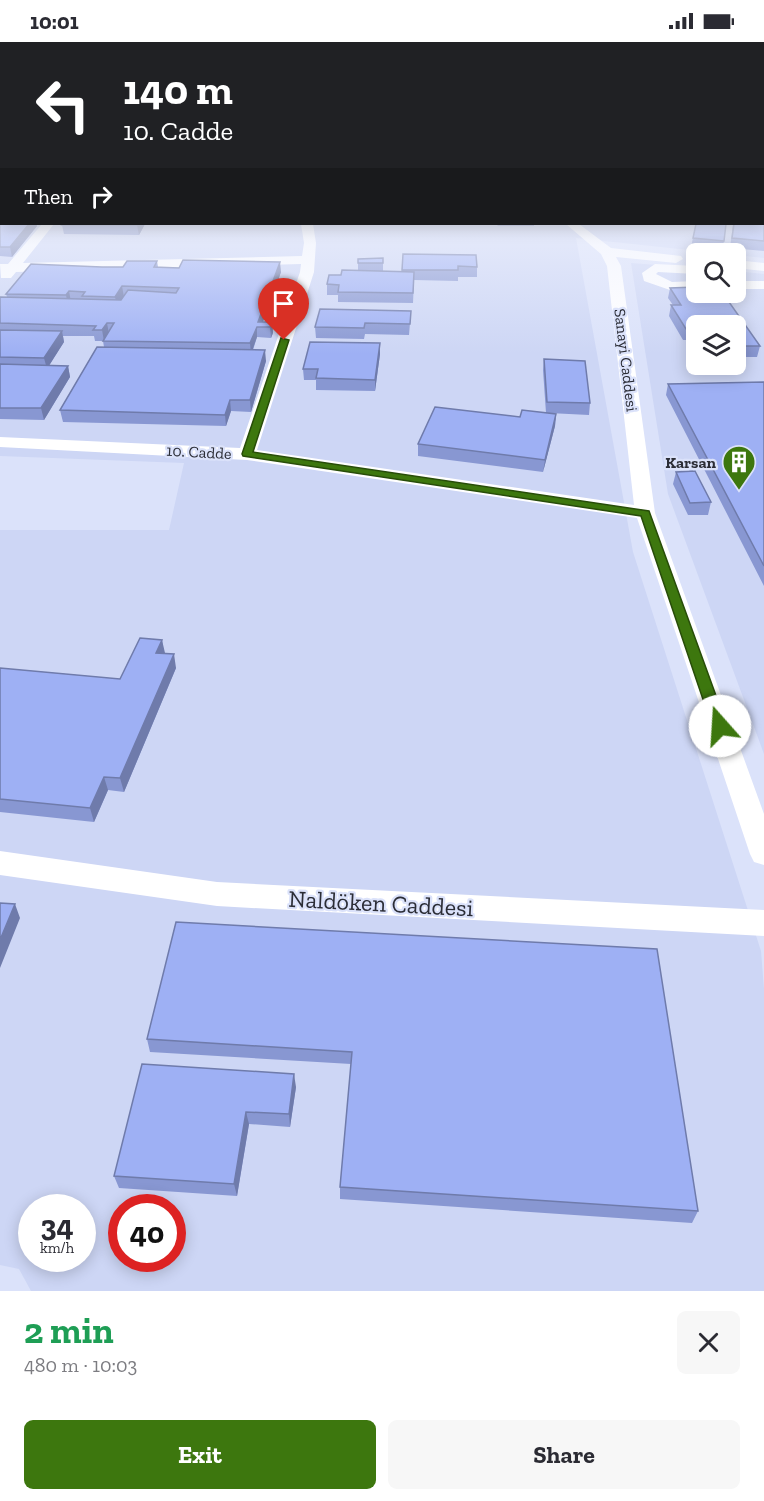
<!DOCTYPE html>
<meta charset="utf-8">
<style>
body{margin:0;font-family:"Zilla Slab",serif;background:#f7f7f7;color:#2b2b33;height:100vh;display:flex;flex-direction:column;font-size:22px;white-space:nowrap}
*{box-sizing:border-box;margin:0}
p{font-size:20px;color:#7c7c81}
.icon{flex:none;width:33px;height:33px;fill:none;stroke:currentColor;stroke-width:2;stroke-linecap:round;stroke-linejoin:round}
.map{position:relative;height:1249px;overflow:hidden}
.side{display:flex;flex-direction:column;background:#fff;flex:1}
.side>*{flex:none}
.top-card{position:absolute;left:0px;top:0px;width:765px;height:183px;box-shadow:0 3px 15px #0003;background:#202124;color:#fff;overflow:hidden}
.fabs{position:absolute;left:686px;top:201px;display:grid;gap:12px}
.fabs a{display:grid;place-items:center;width:60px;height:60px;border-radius:9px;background:#fff;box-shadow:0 3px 15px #0003;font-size:30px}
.speed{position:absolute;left:18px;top:1152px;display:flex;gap:12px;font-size:30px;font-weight:700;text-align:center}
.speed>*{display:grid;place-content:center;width:78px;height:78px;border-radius:50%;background:#fff;box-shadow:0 3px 15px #0003;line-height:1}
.speed small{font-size:15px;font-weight:400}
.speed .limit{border:9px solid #d22;background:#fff;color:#111}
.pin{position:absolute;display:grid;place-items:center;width:51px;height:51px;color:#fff;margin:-62px -26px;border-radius:50% 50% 50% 0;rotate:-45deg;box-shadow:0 0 6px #0007}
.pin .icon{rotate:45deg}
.me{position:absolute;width:66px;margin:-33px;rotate:341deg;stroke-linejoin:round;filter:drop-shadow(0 0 4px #0008)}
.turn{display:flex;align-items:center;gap:21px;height:126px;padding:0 24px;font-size:27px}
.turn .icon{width:78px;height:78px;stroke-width:2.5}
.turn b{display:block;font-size:42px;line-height:51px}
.then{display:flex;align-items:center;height:57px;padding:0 24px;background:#0003;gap:12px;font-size:22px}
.round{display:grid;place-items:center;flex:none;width:63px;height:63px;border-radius:9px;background:#f7f7f7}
.headline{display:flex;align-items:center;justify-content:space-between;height:102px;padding:0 24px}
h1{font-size:36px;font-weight:800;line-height:45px;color:#1e9e55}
.button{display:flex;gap:12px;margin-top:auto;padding:12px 24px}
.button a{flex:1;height:69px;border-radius:9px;background:#3d770e;color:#fff;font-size:24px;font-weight:800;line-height:69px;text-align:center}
.button a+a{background:#f7f7f7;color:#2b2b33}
.status{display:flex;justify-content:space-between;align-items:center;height:42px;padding:0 30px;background:#fff;direction:ltr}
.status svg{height:16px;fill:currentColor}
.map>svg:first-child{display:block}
.built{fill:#cdd6f5;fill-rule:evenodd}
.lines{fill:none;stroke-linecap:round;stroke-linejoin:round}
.minor{fill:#fff;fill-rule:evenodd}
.wall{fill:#8897d2}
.shaded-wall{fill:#6f7bab}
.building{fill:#9eb0f4;stroke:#6f7bab;stroke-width:1.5}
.route{fill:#3d770e;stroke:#284d09;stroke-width:1.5}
.labels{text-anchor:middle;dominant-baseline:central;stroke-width:4.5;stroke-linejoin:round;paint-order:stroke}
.far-street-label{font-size:16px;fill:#2b2d36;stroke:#dbe2fa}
.far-poi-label{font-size:16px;font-weight:bold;fill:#2b2d36;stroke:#dbe2fa;text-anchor:end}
.near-street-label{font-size:24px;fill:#2b2d36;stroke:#dbe2fa}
</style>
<div class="status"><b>10:01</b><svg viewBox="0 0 49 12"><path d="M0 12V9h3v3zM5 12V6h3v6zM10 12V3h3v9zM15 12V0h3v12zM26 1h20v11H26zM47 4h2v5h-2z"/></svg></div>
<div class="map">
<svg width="764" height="1249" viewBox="0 0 764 1249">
<rect width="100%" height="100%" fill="#dbe2fa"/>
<!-- built -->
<path class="built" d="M0 137 2 182H764V137V216L576 196 633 510 761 909 764 947V1249H31L19 1227 0 1223V488H169L184 421 0 414ZM32 1166H82V1216H32ZM122 1166H172V1216H122Z
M631 221 696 226V250H735V229L764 232V712L668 452ZM696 284H735V322H696Z"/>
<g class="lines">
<!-- minor -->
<path class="minor" d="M42 182H54L23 221 302 214 304 201 301 182H313L316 201 314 230 257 408 634 463 607 224 601 212 566 182H579L611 206 681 214 683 217 676 221 616 215 621 224 655 471 764 772V823L754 820 750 812 637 476 247 418 0 405V395L240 406 300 230 301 222 16 230 11 236H1L0 222H8Z
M735 218 764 221V229L735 226Z
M655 222 696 224V232L658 230 656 232 672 240 696 239V247L670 248 644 239 642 231Z
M735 239H764V247H735Z
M0 809 217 840 764 868V894L217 864 0 833Z"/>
</g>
<!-- wall -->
<path class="wall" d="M0 153 37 184 12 215 0 214Z
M764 162V209L730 206 733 182H764Z
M145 182 139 193 64 192 62 183Z
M496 182H534V184H498Z
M696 182 724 199 722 208 691 205Z
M403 212 477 225V235H458V239L414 238 413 261 338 260V253H327V242L341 233 358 229V217L383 216V229H402Z
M157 219 158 225 281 230 263 280H272L273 291 271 296 257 295 253 308 266 319 251 370 231 369 226 384 63 380 60 368 104 305 103 299H95L94 294H63L64 300 49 323 68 324 70 335 44 378 0 377V255H7L6 252 102 225H123Z
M696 245V250H722L760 304 757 315H735V284H696V301L694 298H683L669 274 671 263H673L668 256 670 246Z
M411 269 409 293 365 292 364 297 316 296 315 285Z
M380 312 375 349 316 348V338H304L303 327Z
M544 317 590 361 589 373 549 371 556 372 555 384 543 430 418 414V402L520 375 546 371 543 328Z
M764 340V544L666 353 668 342Z
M676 430 711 460 708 473H688L673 442Z
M162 598 164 612 176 626 124 750 108 748 94 780 0 770V626L120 637Z
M176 880 698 1169 692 1181 340 1157V1145L351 1022 150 1010 147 997Z
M296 1045 290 1085 249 1082 237 1154 119 1146 114 1134Z"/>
<!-- shaded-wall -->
<path class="shaded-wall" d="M29 182H36L37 184 12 215 10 205Z
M138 182H145L139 193 137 183Z
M280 220 281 230 261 285 258 280Z
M122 244 124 255 117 265 115 255Z
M69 249 71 260 68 264 66 253Z
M272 280 273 291 271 296 270 285Z
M107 281 109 292 104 299 102 288Z
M257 285V295L251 312 250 301Z
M62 289 64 300 47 327 44 316Z
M380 301V312L375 349V338Z
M265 308 266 319 251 370 250 358Z
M68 324 70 335 44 378 41 366Z
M230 358 231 369 226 384 225 373Z
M556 372 555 384 543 430 545 418Z
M162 598 165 611 159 624 156 611Z
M174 612 176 626 124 750 120 736Z
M104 735 108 748 94 780 90 766Z
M15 862 20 876 0 926V898Z
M294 1032 296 1045 290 1085 289 1072Z
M246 1070 249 1082 237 1154 234 1142Z"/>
<!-- building -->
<path class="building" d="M0 153H2V182H29L10 205H0Z
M764 162V199L732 196 734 182H764Z
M63 182H138L137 183H62Z
M696 182H726L724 199 693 196Z
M403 212 476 213 477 225 458 224V228H402Z
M383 216V221H358V217Z
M183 218 280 220 258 280H272L270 285H257L250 301 103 299 114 281H107L102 288H93L96 284 0 281V255L121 258 128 248 176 251 179 246 122 244 115 255 82 254 85 250 69 249 66 253 6 252 31 222 102 225H123L127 219H157L154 225 179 226Z
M342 228 414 230 413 251 338 250 339 243 327 242 329 233H341Z
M696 245V250H722L760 304H735V284H696V287H686L671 263H681L670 246Z
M320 267 411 269 410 282 365 281 364 286 315 285Z
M0 288 62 289 44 316 0 315Z
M310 300 380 301 375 338 316 336 318 327H303Z
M97 305 265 308 250 358H230L225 373 60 368Z
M544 317 585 319 590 361 547 360Z
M0 322 68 324 41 366H0Z
M764 340V524L668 342Z
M435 365 520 375 522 368 556 372 545 418 418 402Z
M695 429 711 460 690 461 676 430Z
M140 596 162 598 156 611 174 612 120 736 104 735 90 766 0 757V626L120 637Z
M0 861 15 862 0 898Z
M176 880 657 907 698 1169 340 1145 352 1010 147 997Z
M142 1022 294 1032 289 1072 246 1070 234 1142 114 1134Z"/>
<!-- sky -->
<linearGradient id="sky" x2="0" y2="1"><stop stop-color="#7bacb2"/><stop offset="0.44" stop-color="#eff2fd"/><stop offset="1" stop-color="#eff2fd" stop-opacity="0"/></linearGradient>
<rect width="764" height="312" fill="url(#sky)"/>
<!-- route -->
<path class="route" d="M281 296 289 298 253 410 649 469 727 684 725 688 720 689 712 684 641 474 243 414 242 412Z"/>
<!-- icons -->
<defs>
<g id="building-pin" transform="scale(1.725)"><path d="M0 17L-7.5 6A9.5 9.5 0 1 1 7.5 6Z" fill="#3d770e" stroke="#dbe2fa"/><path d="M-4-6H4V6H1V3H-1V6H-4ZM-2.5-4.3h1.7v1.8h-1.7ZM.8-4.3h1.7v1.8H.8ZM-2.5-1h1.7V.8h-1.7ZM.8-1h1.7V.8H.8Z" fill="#fff"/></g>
</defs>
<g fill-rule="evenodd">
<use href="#building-pin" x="739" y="420"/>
</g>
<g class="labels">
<!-- far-street labels -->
<g class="far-street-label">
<text transform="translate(626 318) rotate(83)">Sanayi Caddesi</text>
<text transform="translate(199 410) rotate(3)">10. Cadde</text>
</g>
<!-- far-poi labels -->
<g class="far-poi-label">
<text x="716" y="420">Karsan</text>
</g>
<!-- near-street labels -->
<g class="near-street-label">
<text transform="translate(381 861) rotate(3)">Naldöken Caddesi</text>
</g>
</g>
</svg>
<div class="fabs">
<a><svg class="icon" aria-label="search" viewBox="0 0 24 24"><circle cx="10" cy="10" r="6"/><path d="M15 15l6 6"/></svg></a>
<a><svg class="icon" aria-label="layers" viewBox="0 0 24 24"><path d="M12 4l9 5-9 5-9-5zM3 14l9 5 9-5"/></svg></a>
</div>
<div class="speed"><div>34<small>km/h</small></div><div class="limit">40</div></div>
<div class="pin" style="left:284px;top:298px;background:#d93025"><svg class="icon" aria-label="arrive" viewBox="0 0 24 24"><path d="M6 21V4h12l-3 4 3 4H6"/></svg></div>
<svg class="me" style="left:720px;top:684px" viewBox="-20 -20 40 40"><circle r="19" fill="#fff"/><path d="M0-13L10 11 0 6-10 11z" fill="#3d770e"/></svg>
<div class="top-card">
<div class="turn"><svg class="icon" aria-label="left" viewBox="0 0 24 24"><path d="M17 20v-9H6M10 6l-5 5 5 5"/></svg><div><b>140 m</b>10. Cadde</div></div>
<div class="then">Then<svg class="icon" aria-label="right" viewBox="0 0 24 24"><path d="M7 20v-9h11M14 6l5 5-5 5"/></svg></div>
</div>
</div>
<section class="side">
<div class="headline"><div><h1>2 min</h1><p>480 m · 10:03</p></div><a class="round"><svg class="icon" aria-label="close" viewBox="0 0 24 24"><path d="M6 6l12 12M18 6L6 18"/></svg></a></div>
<div class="button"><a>Exit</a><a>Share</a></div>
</section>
